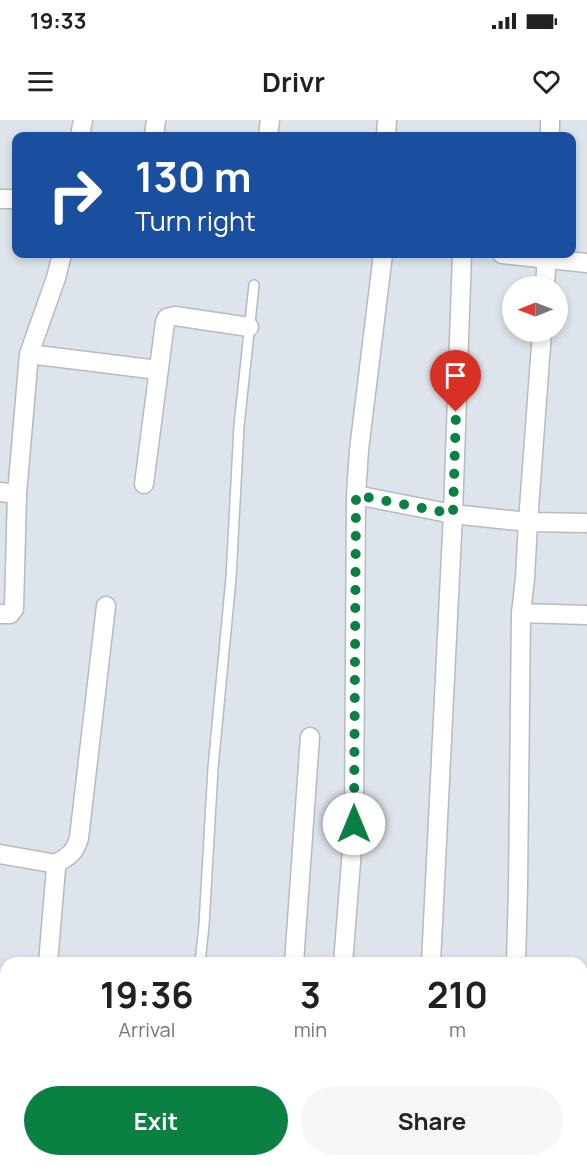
<!DOCTYPE html>
<style>
body{margin:0;font-family:Manrope,sans-serif;background:#f6f6f6;color:#202124;height:100vh;display:flex;flex-direction:column;font-size:22px;white-space:nowrap}
*{box-sizing:border-box;margin:0}
p{font-size:20px;color:#757577}
.icon{flex:none;width:33px;height:33px;fill:none;stroke:currentColor;stroke-width:2;stroke-linecap:round;stroke-linejoin:round}
.map{position:relative;flex:1;overflow:hidden}
.details{position:absolute;left:0px;top:837px;width:588px;height:210px;display:flex;flex-direction:column;background:#fff;border-radius:18px 18px 0 0;box-shadow:0 3px 9px #0003}
.details>*{flex:none}
.top-card{position:absolute;left:12px;top:12px;width:564px;height:126px;border-radius:12px;box-shadow:0 3px 9px #0003;background:#1a4fa0;color:#fff;overflow:hidden}
.needle{width:39px;rotate:269deg}
.fabs{position:absolute;left:502px;top:156px;display:grid;gap:12px}
.fabs a{display:grid;place-items:center;width:66px;height:66px;border-radius:50%;background:#fff;box-shadow:0 3px 9px #0003;font-size:30px}
.pin{position:absolute;display:grid;place-items:center;width:51px;height:51px;color:#fff;margin:-62px -26px;border-radius:50% 50% 50% 0;rotate:-45deg;box-shadow:0 0 6px #0007}
.pin .icon{rotate:45deg}
.me{position:absolute;width:66px;margin:-33px;rotate:0deg;stroke-linejoin:round;filter:drop-shadow(0 0 4px #0008)}
.turn{display:flex;align-items:center;gap:21px;height:126px;padding:0 24px;font-size:27px}
.turn .icon{width:78px;height:78px;stroke-width:2.5}
.turn b{display:block;font-size:42px;line-height:51px}
.eta{display:flex;justify-content:space-evenly;align-items:center;height:102px;text-align:center}
.eta b{font-size:36px;font-weight:700;line-height:42px}
.button{display:flex;gap:12px;margin-top:auto;padding:12px 24px}
.button a{flex:1;height:69px;border-radius:36px;background:#0b8043;color:#fff;font-size:24px;font-weight:700;line-height:69px;text-align:center}
.button a+a{background:#f6f6f6;color:#202124}
.status{display:flex;justify-content:space-between;align-items:center;height:42px;padding:0 30px;background:#fff;direction:ltr}
.status svg{height:16px;fill:currentColor}
header{display:flex;justify-content:space-between;align-items:center;height:78px;padding:0 24px;background:#fff;font-size:27px;font-weight:700}
.map>svg:first-child{display:block}
.lines{fill:none;stroke-linecap:round;stroke-linejoin:round}
.service-casing{stroke:#b4bbc1;stroke-width:12}
.minor-casing{stroke:#b4bbc1;stroke-width:21}
.service{stroke:#fff;stroke-width:9}
.minor{stroke:#fff;stroke-width:18}
.route{stroke:#0b8043;stroke-width:10;stroke-dasharray:0 18}
</style>
<div class="status"><b>19:33</b><svg viewBox="0 0 49 12"><path d="M0 12V9h3v3zM5 12V6h3v6zM10 12V3h3v9zM15 12V0h3v12zM26 1h20v11H26zM47 4h2v5h-2z"/></svg></div>
<header><svg class="icon" aria-label="menu" viewBox="0 0 24 24"><path d="M4 6h16M4 12h16M4 18h16"/></svg>Drivr<svg class="icon" aria-label="heart" viewBox="0 0 24 24"><path d="M12 20l-8-8c-3-5 5-10 8-4 3-6 11-1 8 4z"/></svg></header>
<div class="map">
<svg width="587" height="1047" viewBox="0 0 587 1047">
<rect width="100%" height="100%" fill="#dde4eb"/>
<g class="lines">
<!-- service casing -->
<g class="service-casing">
<path id="service" d="M200 843 204 805 213 648 231 458 239 306 254 165"/>
</g>
<!-- minor casing -->
<g class="minor-casing">
<path id="minor" d="M80 16 83 0
M154 16 156 0
M268 16 270 0
M386 16 387 0
M550 16V0
M0 79H16
M502 134 587 143
M545 166 547 134
M29 234 158 250
M144 364 165 202 167 198 175 196 249 207
M0 372 17 374 29 234 56 158 62 134
M356 375 453 394 528 402 587 403
M521 493 587 495
M0 494H10L14 489 17 374
M0 734 51 743 56 748 48 843
M54 745C68 736 74 735 79 718L106 486
M294 843 310 617
M343 843 354 704 356 375 359 330 383 134
M431 843 453 394 462 134
M516 843 518 766 521 493 525 458 528 402 542 212
M0 888 6 889
M582 918 587 917
M325 1041V1047
M43 1047V1041
M447 1047V1041"/>
</g>
<!-- service -->
<use href="#service" class="service"/>
<!-- minor -->
<use href="#minor" class="minor"/>
</g>
<g class="lines">
<!-- route -->
<path class="route" d="M354 704 356 375 453 394 456 292"/>
</g>
</svg>
<div class="fabs">
<a><svg class="needle" viewBox="-14 -14 28 28"><path d="M0-13l5 13h-10z" fill="#e53935"/><path d="M0 13l5-13h-10z" fill="#757577"/></svg></a>
</div>
<div class="pin" style="left:456px;top:292px;background:#d93025"><svg class="icon" aria-label="arrive" viewBox="0 0 24 24"><path d="M6 21V4h12l-3 4 3 4H6"/></svg></div>
<svg class="me" style="left:354px;top:704px" viewBox="-20 -20 40 40"><circle r="19" fill="#fff"/><path d="M0-13L10 11 0 6-10 11z" fill="#0b8043"/></svg>
<div class="top-card">
<div class="turn"><svg class="icon" aria-label="right" viewBox="0 0 24 24"><path d="M7 20v-9h11M14 6l5 5-5 5"/></svg><div><b>130 m</b>Turn right</div></div>
</div>
<section class="details">
<div class="eta">
<div><b>19:36</b><p>Arrival</p></div>
<div><b>3</b><p>min</p></div>
<div><b>210</b><p>m</p></div>
</div>
<div class="button"><a>Exit</a><a>Share</a></div>
</section>
</div>
